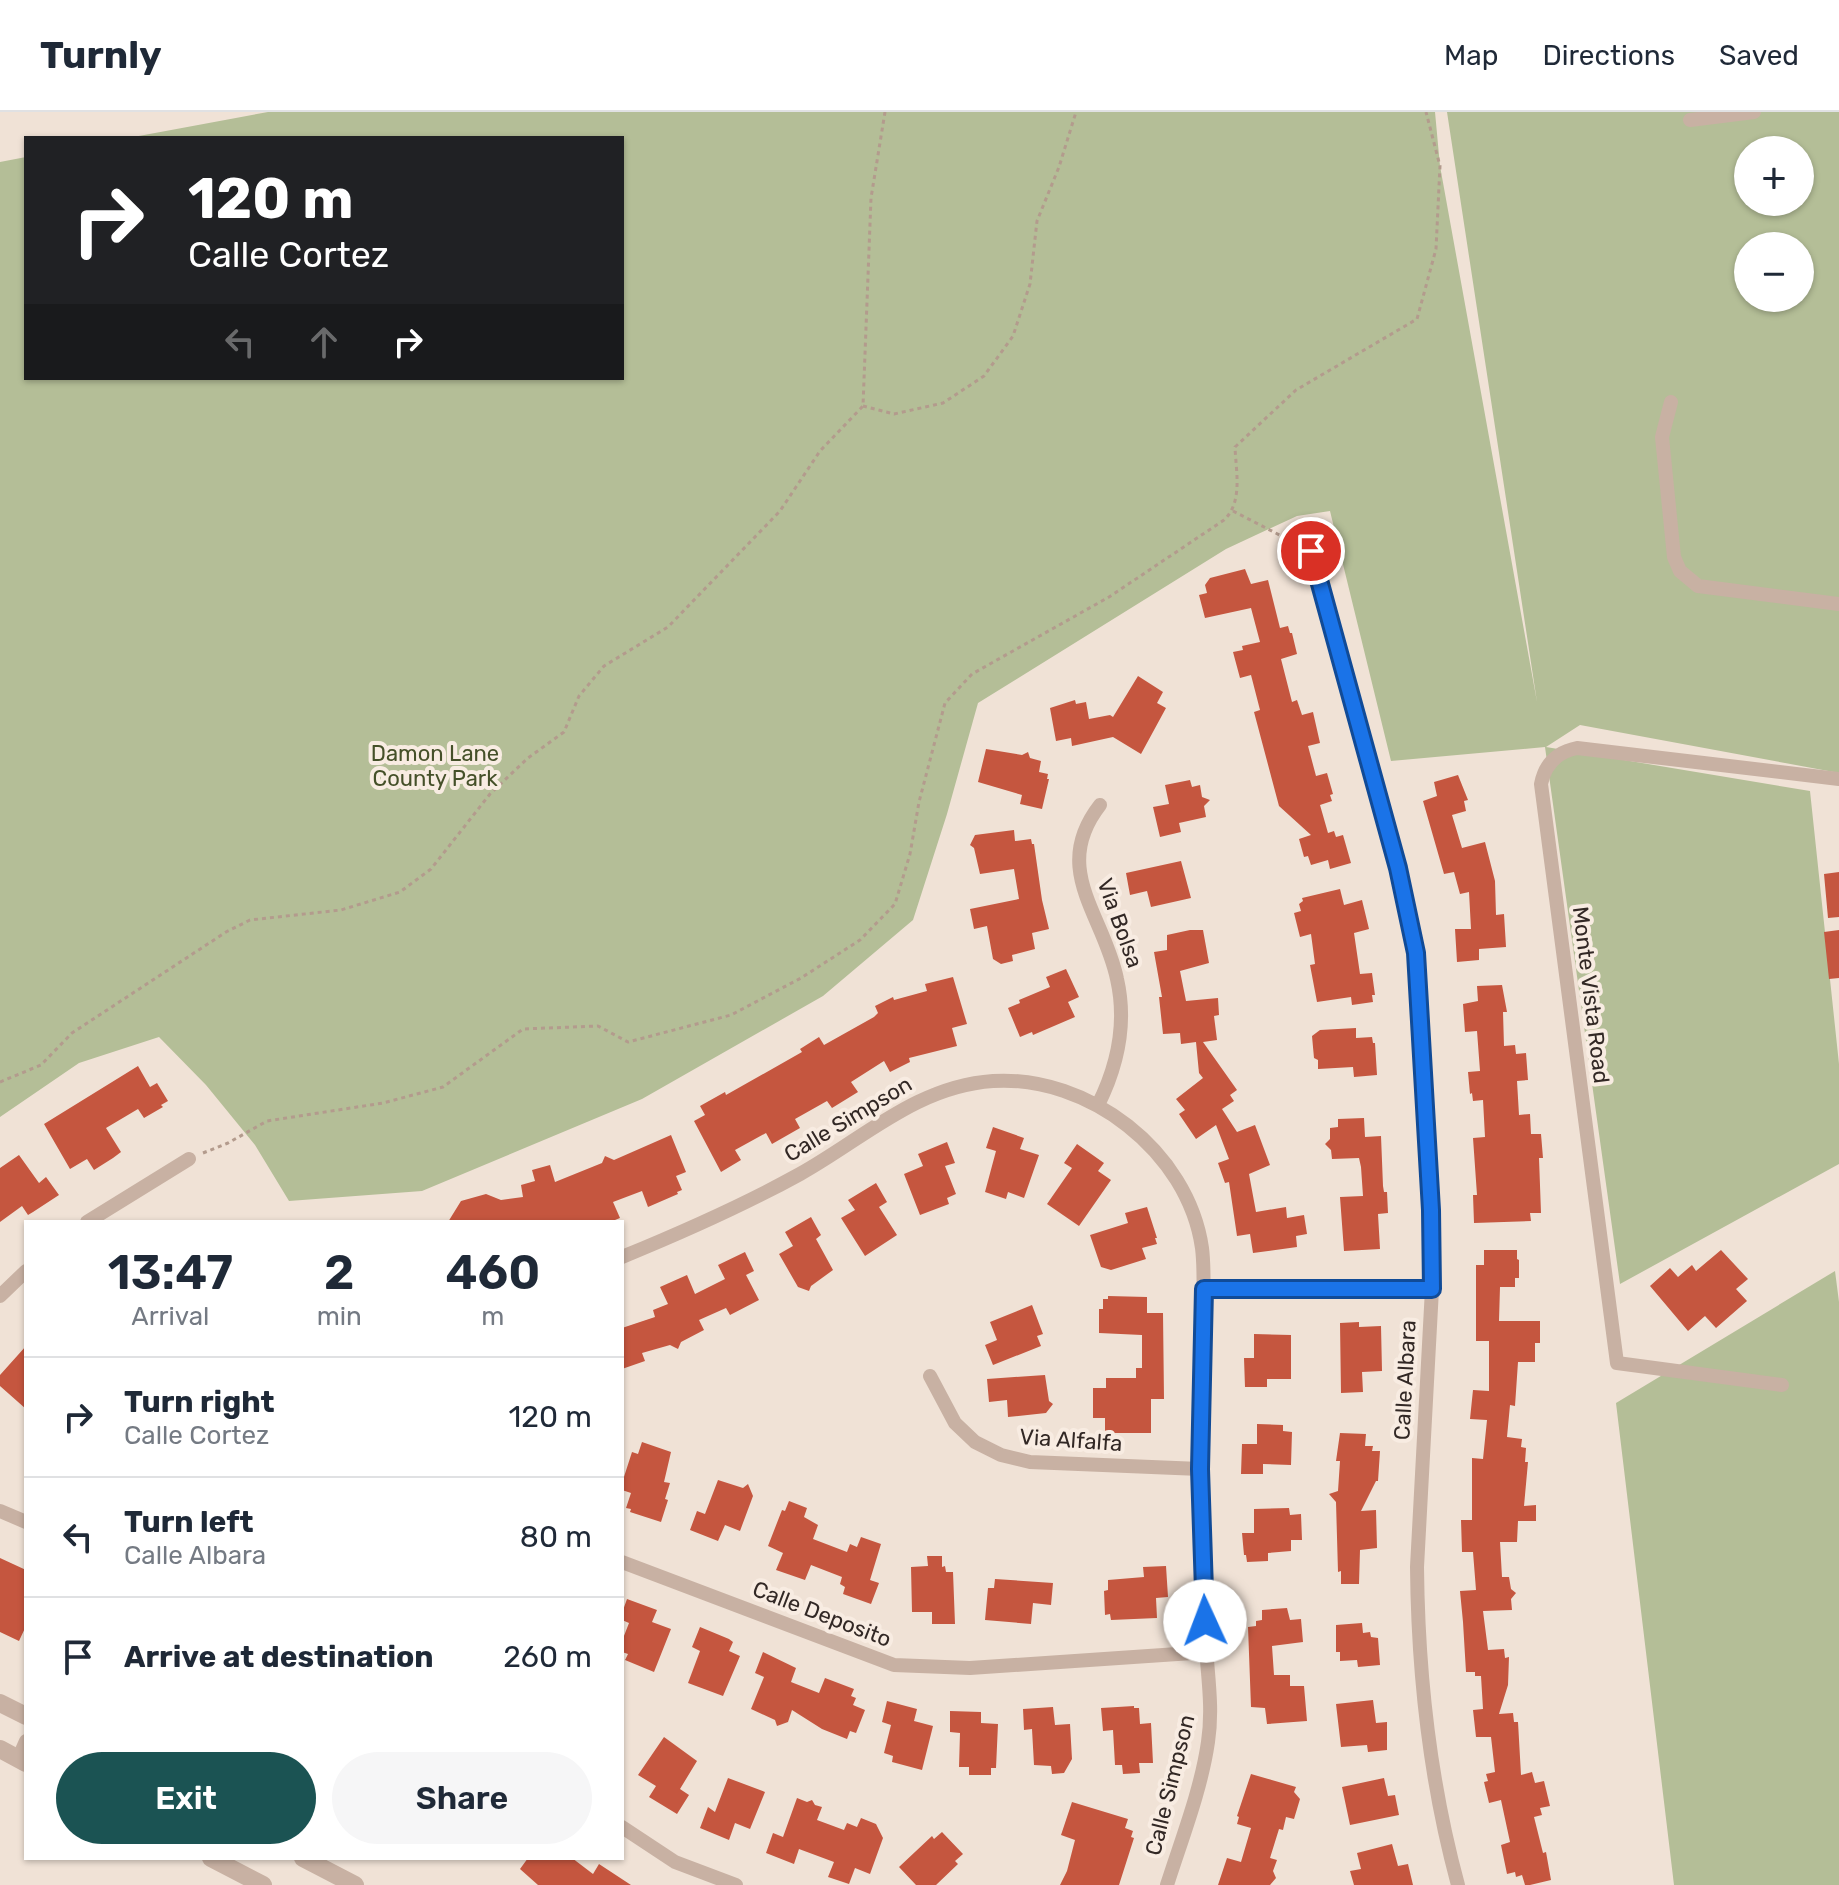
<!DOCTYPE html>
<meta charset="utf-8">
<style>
body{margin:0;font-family:Rubik,sans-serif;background:#f6f6f7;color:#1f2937;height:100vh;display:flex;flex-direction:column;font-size:30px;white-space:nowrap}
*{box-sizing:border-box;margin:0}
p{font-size:26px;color:#747a83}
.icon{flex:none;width:44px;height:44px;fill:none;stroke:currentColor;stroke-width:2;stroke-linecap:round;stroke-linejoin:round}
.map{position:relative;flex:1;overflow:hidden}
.sheet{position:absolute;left:24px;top:1108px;width:600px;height:640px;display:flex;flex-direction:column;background:#fff;border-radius:0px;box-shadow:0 2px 6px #0004}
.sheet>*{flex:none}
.banner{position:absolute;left:24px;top:24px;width:600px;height:244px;border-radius:0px;box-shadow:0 2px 6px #0004;background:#202124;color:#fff;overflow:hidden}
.fabs{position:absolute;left:1734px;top:24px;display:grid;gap:16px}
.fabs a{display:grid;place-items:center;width:80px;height:80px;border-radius:50%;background:#fff;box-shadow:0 2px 6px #0004;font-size:40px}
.pin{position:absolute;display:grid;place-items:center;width:68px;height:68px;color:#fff;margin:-34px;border:4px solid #fff;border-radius:50%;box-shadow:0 2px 8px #0007}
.me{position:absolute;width:88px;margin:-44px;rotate:358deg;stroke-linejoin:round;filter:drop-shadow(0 0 6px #0008)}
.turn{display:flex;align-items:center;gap:28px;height:168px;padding:0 32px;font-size:36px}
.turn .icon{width:104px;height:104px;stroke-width:2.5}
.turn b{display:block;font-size:56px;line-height:68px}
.lanes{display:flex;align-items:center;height:76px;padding:0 32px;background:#0003;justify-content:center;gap:40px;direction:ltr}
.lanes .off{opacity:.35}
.eta{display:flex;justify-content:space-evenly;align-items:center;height:136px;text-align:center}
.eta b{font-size:48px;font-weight:600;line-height:56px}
.cta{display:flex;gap:16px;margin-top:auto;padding:16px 32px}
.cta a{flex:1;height:92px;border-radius:48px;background:#1b5353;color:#fff;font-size:32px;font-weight:600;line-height:92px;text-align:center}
.cta a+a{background:#f6f6f7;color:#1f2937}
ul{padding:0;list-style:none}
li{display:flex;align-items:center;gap:24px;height:120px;padding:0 32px;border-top:2px solid #e0e1e3}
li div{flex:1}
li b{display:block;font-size:30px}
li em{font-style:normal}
header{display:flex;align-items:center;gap:48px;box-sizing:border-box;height:112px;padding:0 40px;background:#fff;border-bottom:2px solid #e0e1e3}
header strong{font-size:38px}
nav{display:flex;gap:44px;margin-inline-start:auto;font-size:28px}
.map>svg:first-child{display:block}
.green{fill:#b4be97;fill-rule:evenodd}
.building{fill:#c5563f}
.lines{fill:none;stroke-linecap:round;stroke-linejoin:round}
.path{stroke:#b39b8d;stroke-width:3;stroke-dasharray:4 4;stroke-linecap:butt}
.minor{stroke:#c8b1a3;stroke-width:14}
.tertiary{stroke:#c8b1a3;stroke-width:18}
.route-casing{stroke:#114b97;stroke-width:20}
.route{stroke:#1a73e8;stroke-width:14}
.labels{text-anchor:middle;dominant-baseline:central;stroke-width:8;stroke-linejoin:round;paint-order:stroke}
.park-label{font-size:22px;fill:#455029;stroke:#f8ece2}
.street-label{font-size:22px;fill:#322825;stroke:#f8ece2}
</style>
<header>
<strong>Turnly</strong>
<nav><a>Map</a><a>Directions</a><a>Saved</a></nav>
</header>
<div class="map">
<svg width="1839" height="1773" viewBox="0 0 1839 1773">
<rect width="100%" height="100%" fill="#f0e2d6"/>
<!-- green -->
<path class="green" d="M268 0H1435L1440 54 1537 590 1447 0H1839V661L1580 613 1546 635 1810 679 1839 952V1052L1620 1172 1545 635 1391 649 1330 399 1297 404 1226 437 978 591 947 702 913 808 823 884 642 987 422 1079 289 1089 255 1033 206 973 159 925 79 951 0 1005V50L26 45V266H622V26H128ZM1748 38H1800V90H1748ZM1748 134H1800V186H1748Z
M1835 1159 1839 1190V1773H1674L1616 1291Z"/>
<!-- building -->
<path class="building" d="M1245 457 1251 472 1268 468 1280 516 1288 514 1290 521H1292L1297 542 1281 547 1292 590 1297 588 1302 603 1313 600 1320 631 1308 634 1316 664 1327 661 1333 682 1330 683 1332 689 1320 693 1328 721 1334 719 1336 725 1343 723 1351 751 1330 757 1328 748 1311 753 1308 744 1304 745 1299 727 1311 723 1279 694 1254 600 1260 598 1251 563 1240 566 1233 540 1243 538 1242 534 1260 530 1251 496 1205 506 1199 483 1207 481 1205 473 1210 466Z
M1138 564 1163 580 1157 591 1166 596 1141 642 1113 625 1072 634 1071 626 1056 629 1050 596 1075 588 1076 592 1086 590 1089 607 1110 603 1113 605Z
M986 637 1022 643 1028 640 1030 646 1041 649 1039 660 1048 662 1047 667H1049L1042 697 1020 692 1022 683 978 670Z
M1458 663 1468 688 1464 689 1466 699 1452 703 1462 736 1485 730 1495 769 1496 803 1504 802 1506 835 1479 837V848L1457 850 1455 817H1471L1469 780 1460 782 1454 760 1444 762 1423 689 1437 684 1434 670Z
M1190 668 1192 675 1200 673 1202 685 1210 688 1204 694 1206 705 1179 711 1181 720 1160 725 1153 695 1169 692 1165 673Z
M1014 718 1015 729 1031 727 1032 732H1034L1042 788 1049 817 1032 821 1035 837 1012 843 1013 849 1001 852 993 847 987 814 974 817 970 797 1019 787 1014 757 980 762 974 736 970 733 975 723Z
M1181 749 1191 786 1151 795 1147 779 1130 783 1126 761Z
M1839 760V805L1828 806 1824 762Z
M1340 777 1344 793 1362 788 1369 817 1354 821 1360 862 1372 861 1375 883H1372L1373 890 1352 893 1351 885 1317 890 1310 853 1315 852 1311 822 1300 825 1294 801 1301 799 1299 792 1303 789 1302 786Z
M1190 818H1203L1209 851 1180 859 1186 889 1218 886 1219 903 1214 904 1217 928 1203 930 1237 978 1230 983 1234 989 1222 997 1237 1020 1255 1013 1270 1053 1249 1062 1256 1100 1286 1095 1287 1106 1304 1103 1307 1122 1296 1124 1297 1135 1253 1141 1250 1122 1237 1124 1229 1070 1225 1071 1218 1051 1229 1047 1216 1013 1196 1027 1179 1002 1185 998 1176 987 1203 966 1199 961 1196 930 1181 932 1180 921 1163 922 1159 885H1162L1154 840 1167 838V823Z
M1839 818V866L1829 867 1824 820Z
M1066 857 1079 885 1068 890 1075 905 1033 923 1032 920 1020 925 1008 896 1020 891 1019 888 1050 875 1046 865Z
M953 865 967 912 952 916 957 934 909 946 910 950 890 960 884 949 851 970 858 980 832 996 827 989 795 1007 800 1016 772 1032 766 1021 735 1038 741 1048 721 1060 694 1009 705 1003 700 994 725 980 726 983 802 940 800 937 819 925 824 933 874 905 878 901 875 894 893 885 894 888 927 879 925 872Z
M1502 873 1507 900H1503L1504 934 1515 933 1516 942 1526 941 1528 968 1517 969 1519 1003 1530 1002 1531 1022H1541L1543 1046H1539L1541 1101H1530L1531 1109 1474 1111 1473 1083H1477L1473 1026 1485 1025 1483 988 1473 989 1472 981 1470 982 1468 960 1480 959 1477 919 1465 920 1463 892 1478 889 1477 874Z
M1356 916V926L1372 925 1373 931H1375L1377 963 1354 965 1353 955 1318 957V948L1314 946 1312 924 1320 918Z
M138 954 150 975 157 971 168 989 161 993 163 995 144 1006 138 997 106 1016 121 1040 113 1046 94 1058 87 1047 70 1057 44 1012Z
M1364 1006 1365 1025 1381 1024 1383 1074 1384 1080H1387L1388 1101 1378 1102 1380 1137 1344 1139 1340 1085 1363 1084 1361 1055 1359 1046 1332 1047 1331 1038 1325 1032 1330 1027V1016L1338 1015V1007Z
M993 1015 1024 1026 1020 1037 1039 1043 1024 1086 1008 1080 1006 1087 985 1080 996 1039 986 1036Z
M671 1023 686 1060 676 1064 682 1078 677 1080 678 1082 648 1095 642 1079 613 1090 620 1106 610 1110H448L461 1089 486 1082 501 1088 523 1085 521 1073 535 1069 532 1058 550 1053 555 1070 602 1051 605 1044 614 1048Z
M947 1030 955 1051 945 1054 956 1082 947 1086 949 1092 920 1103 904 1062 923 1054 918 1042Z
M1077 1032 1104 1051 1098 1059 1111 1068 1079 1114 1047 1092 1072 1056 1064 1051Z
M19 1043 39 1071 46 1065 59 1083 33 1100 28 1103 22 1094 0 1110V1056Z
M876 1071 887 1090 879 1095 897 1123 865 1144 841 1106 855 1098 848 1088Z
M1147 1095 1157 1126H1155L1157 1132 1142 1136 1146 1147 1111 1158 1101 1155 1090 1123 1128 1111 1125 1101Z
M811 1105 821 1123 816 1127 833 1158 811 1174 809 1179 798 1175 779 1142 793 1134 785 1120Z
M1484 1138H1517V1147L1519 1148V1166H1515V1175H1500L1499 1209H1540V1231H1535V1250H1518L1515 1294 1510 1293 1507 1325 1522 1327 1521 1335 1526 1336 1525 1350H1528L1524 1394 1536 1393V1409H1518L1517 1430H1500L1502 1465H1509L1511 1477 1516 1481 1511 1487 1512 1498 1483 1499 1488 1538 1504 1537 1505 1546 1509 1545 1508 1573 1499 1602 1513 1601 1514 1610H1518L1521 1663 1532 1660 1535 1671 1544 1669 1550 1694 1540 1696 1542 1703 1534 1705 1543 1741 1546 1740 1551 1768 1530 1773H1525L1522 1763 1516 1765 1515 1760 1507 1762 1501 1733 1510 1730 1501 1688 1489 1691 1484 1670 1488 1669 1486 1662 1495 1660 1491 1625H1476L1473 1598 1483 1597 1481 1564H1475V1560H1466L1463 1510 1460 1479 1476 1478 1473 1440H1462L1461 1408H1472V1346L1483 1347 1487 1308 1470 1307 1473 1278 1489 1279V1229H1476V1153H1484Z
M1721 1138 1748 1167 1736 1177 1747 1189 1716 1216 1705 1204 1688 1219 1650 1174 1670 1156 1678 1165 1692 1153 1696 1159Z
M745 1140 754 1159 746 1163 759 1188 730 1203 726 1196 699 1208 704 1218 681 1230 678 1237 670 1233 642 1241 645 1249 622 1257V1216L655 1205 653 1198 668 1192 660 1175 687 1163 695 1182 725 1167 718 1153Z
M1108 1184 1147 1185V1201H1163L1164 1287H1151V1321H1105V1306H1093V1276H1106V1266H1136V1256H1142V1223L1099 1221V1197H1103V1187H1108Z
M1032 1193 1043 1222 1037 1224 1041 1234 993 1253 985 1233 997 1228 990 1210Z
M1359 1210V1215L1381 1214 1382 1259 1362 1260 1363 1280 1341 1281 1340 1211Z
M1254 1222 1291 1223V1267H1267V1275H1245L1244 1246H1254Z
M26 1234V1297L0 1274V1263Z
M1045 1263 1049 1289 1053 1292 1046 1301 1008 1305 1007 1288 989 1290 987 1267Z
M1257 1312 1283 1313V1319L1292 1320 1291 1353 1263 1352V1362H1241L1242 1332H1257Z
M1340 1321 1366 1322 1365 1334H1373L1372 1339H1380L1378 1369H1376L1361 1399 1376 1398 1377 1436 1360 1438 1359 1472H1341V1459L1338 1460 1336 1390 1329 1382 1338 1379 1340 1349H1336Z
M642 1330 671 1340 664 1370 670 1371 665 1387 668 1388 661 1410 630 1400 631 1397 626 1396 631 1381 622 1378V1371L632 1340 638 1342Z
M718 1368 743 1376 748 1372 753 1384 740 1419 725 1413 718 1429 690 1418 697 1399 705 1402Z
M789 1389 807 1396 804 1405 818 1413 813 1427 847 1440 850 1432 857 1435 861 1425 881 1432 870 1468 879 1471 871 1492 843 1482 845 1475 840 1472 842 1465 811 1453 805 1468 776 1458 783 1441 768 1434 782 1398 785 1399Z
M1289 1396 1290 1403 1301 1402 1302 1428H1291V1439L1268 1441V1449L1247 1450 1246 1443H1244L1242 1421H1254V1397Z
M927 1444H942V1455L945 1454 946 1460H953L955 1512H932V1500H912L911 1455 928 1454Z
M0 1446 26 1458V1514L19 1529 0 1520Z
M1166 1454 1168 1485 1156 1486 1157 1506 1111 1508 1110 1502 1105 1503 1104 1479 1108 1478V1468L1144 1465 1143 1455Z
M995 1467 1053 1471 1051 1493 1033 1491 1031 1512 985 1508 988 1476H994Z
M627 1487 657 1498 652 1510 671 1517 654 1560 625 1548 628 1542 622 1540V1529L629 1511 622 1508V1501Z
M1287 1496 1290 1508 1301 1507 1303 1530 1272 1534 1274 1563H1290V1574H1304L1307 1609 1267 1612 1265 1596 1251 1595 1248 1515 1256 1514V1509L1262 1508V1498Z
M1362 1511 1363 1521 1370 1520 1371 1525 1378 1526 1380 1553 1358 1555 1357 1548 1340 1549V1540H1336V1513Z
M700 1515 729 1527 733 1530 729 1539 740 1544 723 1584 688 1571 700 1539 692 1535Z
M763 1540 796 1556 791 1570 819 1581 825 1566 854 1577 851 1584 856 1586 853 1593 865 1598 856 1621 850 1619 847 1627 822 1617 792 1598 788 1610 777 1614 775 1608 751 1597 764 1565 755 1561Z
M1373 1588 1376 1611 1387 1610V1638L1368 1640 1367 1633 1341 1635 1336 1592Z
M887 1589 917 1597 914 1609 933 1614 922 1658 892 1650 893 1644 884 1641 891 1613 882 1610Z
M1134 1594V1596H1139L1140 1612 1151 1611 1153 1651H1139L1140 1661 1123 1662 1122 1653H1115L1113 1618 1103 1619 1101 1596Z
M1053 1595 1055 1613 1070 1612 1072 1647 1064 1661 1052 1662 1051 1654 1034 1653 1032 1617 1024 1618 1023 1597Z
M950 1599 981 1600V1611L998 1612 996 1656H991V1663H969V1655H959L960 1621 950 1620Z
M664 1625 697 1649 680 1677 689 1683 677 1702 649 1685 656 1674 638 1663Z
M1251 1662 1296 1675 1294 1680 1300 1687 1294 1707 1286 1705 1283 1718 1279 1717 1270 1746 1277 1748 1273 1759 1276 1766 1270 1773H1218L1227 1746 1241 1750 1251 1716 1237 1712 1239 1705 1237 1704Z
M728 1666 765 1680 750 1717 735 1711 729 1728 700 1716 708 1695 715 1700Z
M1384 1666 1388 1684 1395 1683 1399 1703 1350 1713 1342 1675Z
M797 1686 807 1690 812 1688 815 1693 822 1695 817 1708 844 1718 847 1711 857 1715 861 1706 876 1712 883 1726 870 1762 855 1756 849 1772 828 1765 834 1750 799 1737 794 1752 766 1741 773 1721 783 1725Z
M1072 1690 1128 1707 1125 1716 1133 1719 1131 1725 1134 1726 1119 1773H1060L1067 1759 1075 1728 1061 1723Z
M942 1720 963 1742 955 1749 958 1752 936 1773H916L899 1755 932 1724 934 1727Z
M1392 1732 1398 1754 1408 1752 1413 1773H1354L1350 1759 1361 1757 1357 1741Z
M528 1746H572L593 1762 599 1752 631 1773H538L520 1757Z"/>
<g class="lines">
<!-- path -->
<path class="path" d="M863 294 894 302 943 291 984 264 1013 224 1030 172 1037 109 1059 55 1076 0
M1233 399 1297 432
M0 970 41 953 72 921 226 820 250 808 341 798 400 780 431 757 490 682 528 646 564 620 579 584 604 554 668 515 780 399 820 339 863 294 871 86 885 0
M203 1041 228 1031 267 1009 383 991 443 975 523 917 598 914 628 930 731 903 801 866 860 828 895 792 910 742 919 690 945 591 972 562 1109 485 1224 408C1243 390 1236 360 1235 335L1296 278 1417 207 1436 137 1440 54 1426 0"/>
<!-- minor -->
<path class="minor" d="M1690 8 1754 0
M1671 290 1662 325 1674 445 1680 459 1698 474 1839 492
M1311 439 1398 756 1416 841 1431 1098 1432 1177 1417 1455C1418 1561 1430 1670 1458 1773
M1098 993C1118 953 1127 911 1117 867 1104 803 1050 757 1100 693
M87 1110 189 1047
M622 1145C683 1120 742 1094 800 1062 863 1027 917 974 993 969 1088 963 1188 1039 1202 1136 1205 1160 1203 1186 1203 1210 1202 1260 1199 1310 1200 1359 1201 1418 1204 1477 1206 1535 1208 1567 1213 1597 1208 1630 1201 1678 1182 1726 1167 1773
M1204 1177H1432
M0 1184 26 1159
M930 1264 955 1311 975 1330 1001 1343 1030 1350 1200 1357
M1782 1273 1617 1251 1541 672C1545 652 1557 640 1577 636L1839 667
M0 1399 26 1410
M622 1450 894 1553 970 1556 1207 1540
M18 1647 26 1629
M622 1715 675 1750 736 1773"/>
<!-- tertiary -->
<path class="tertiary" d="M0 1591 26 1604
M0 1637 26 1651
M211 1746 263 1773
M303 1746 355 1773"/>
</g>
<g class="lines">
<!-- route casing -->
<g class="route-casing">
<path id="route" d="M1205 1509 1200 1357 1204 1177H1432L1431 1098 1416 841 1398 756 1311 439"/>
</g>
<!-- route -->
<use href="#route" class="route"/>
</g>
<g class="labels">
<!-- park labels -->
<g class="park-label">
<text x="435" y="641">Damon Lane<tspan x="435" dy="25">County Park</tspan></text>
</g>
<!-- street labels -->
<g class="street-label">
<text transform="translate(1120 811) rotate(70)">Via Bolsa</text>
<text transform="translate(1591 883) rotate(83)">Monte Vista Road</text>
<text transform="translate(848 1007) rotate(-31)">Calle Simpson</text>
<text transform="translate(1405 1268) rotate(-87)">Calle Albara</text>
<text transform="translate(1071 1328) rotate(4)">Via Alfalfa</text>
<text transform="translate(822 1502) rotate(21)">Calle Deposito</text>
<text transform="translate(1170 1673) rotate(-76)">Calle Simpson</text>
</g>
</g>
</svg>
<div class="fabs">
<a>+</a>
<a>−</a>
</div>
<div class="pin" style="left:1311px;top:439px;background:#d93025"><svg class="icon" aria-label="arrive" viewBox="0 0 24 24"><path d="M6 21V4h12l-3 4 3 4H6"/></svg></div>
<svg class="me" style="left:1205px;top:1509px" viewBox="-20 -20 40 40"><circle r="19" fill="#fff"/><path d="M0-13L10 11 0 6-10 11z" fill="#1a73e8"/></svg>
<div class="banner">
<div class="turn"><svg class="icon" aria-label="right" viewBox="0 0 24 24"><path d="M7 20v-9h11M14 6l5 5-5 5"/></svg><div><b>120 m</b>Calle Cortez</div></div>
<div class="lanes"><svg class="icon off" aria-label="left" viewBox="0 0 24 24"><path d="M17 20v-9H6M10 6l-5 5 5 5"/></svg><svg class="icon off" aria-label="ahead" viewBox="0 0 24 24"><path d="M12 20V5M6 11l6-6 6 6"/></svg><svg class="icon" aria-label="right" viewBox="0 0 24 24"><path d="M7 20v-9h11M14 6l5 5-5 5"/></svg></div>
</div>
<section class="sheet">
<div class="eta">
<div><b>13:47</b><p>Arrival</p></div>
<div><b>2</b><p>min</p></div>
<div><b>460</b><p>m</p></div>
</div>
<ul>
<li><svg class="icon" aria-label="right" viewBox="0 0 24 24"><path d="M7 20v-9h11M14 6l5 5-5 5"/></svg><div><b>Turn right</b><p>Calle Cortez</p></div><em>120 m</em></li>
<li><svg class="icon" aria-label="left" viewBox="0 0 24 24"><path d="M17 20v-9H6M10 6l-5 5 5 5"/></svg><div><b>Turn left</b><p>Calle Albara</p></div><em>80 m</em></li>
<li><svg class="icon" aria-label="arrive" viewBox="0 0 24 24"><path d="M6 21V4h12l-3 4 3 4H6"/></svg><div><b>Arrive at destination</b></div><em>260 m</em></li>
</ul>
<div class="cta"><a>Exit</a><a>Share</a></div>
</section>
</div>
